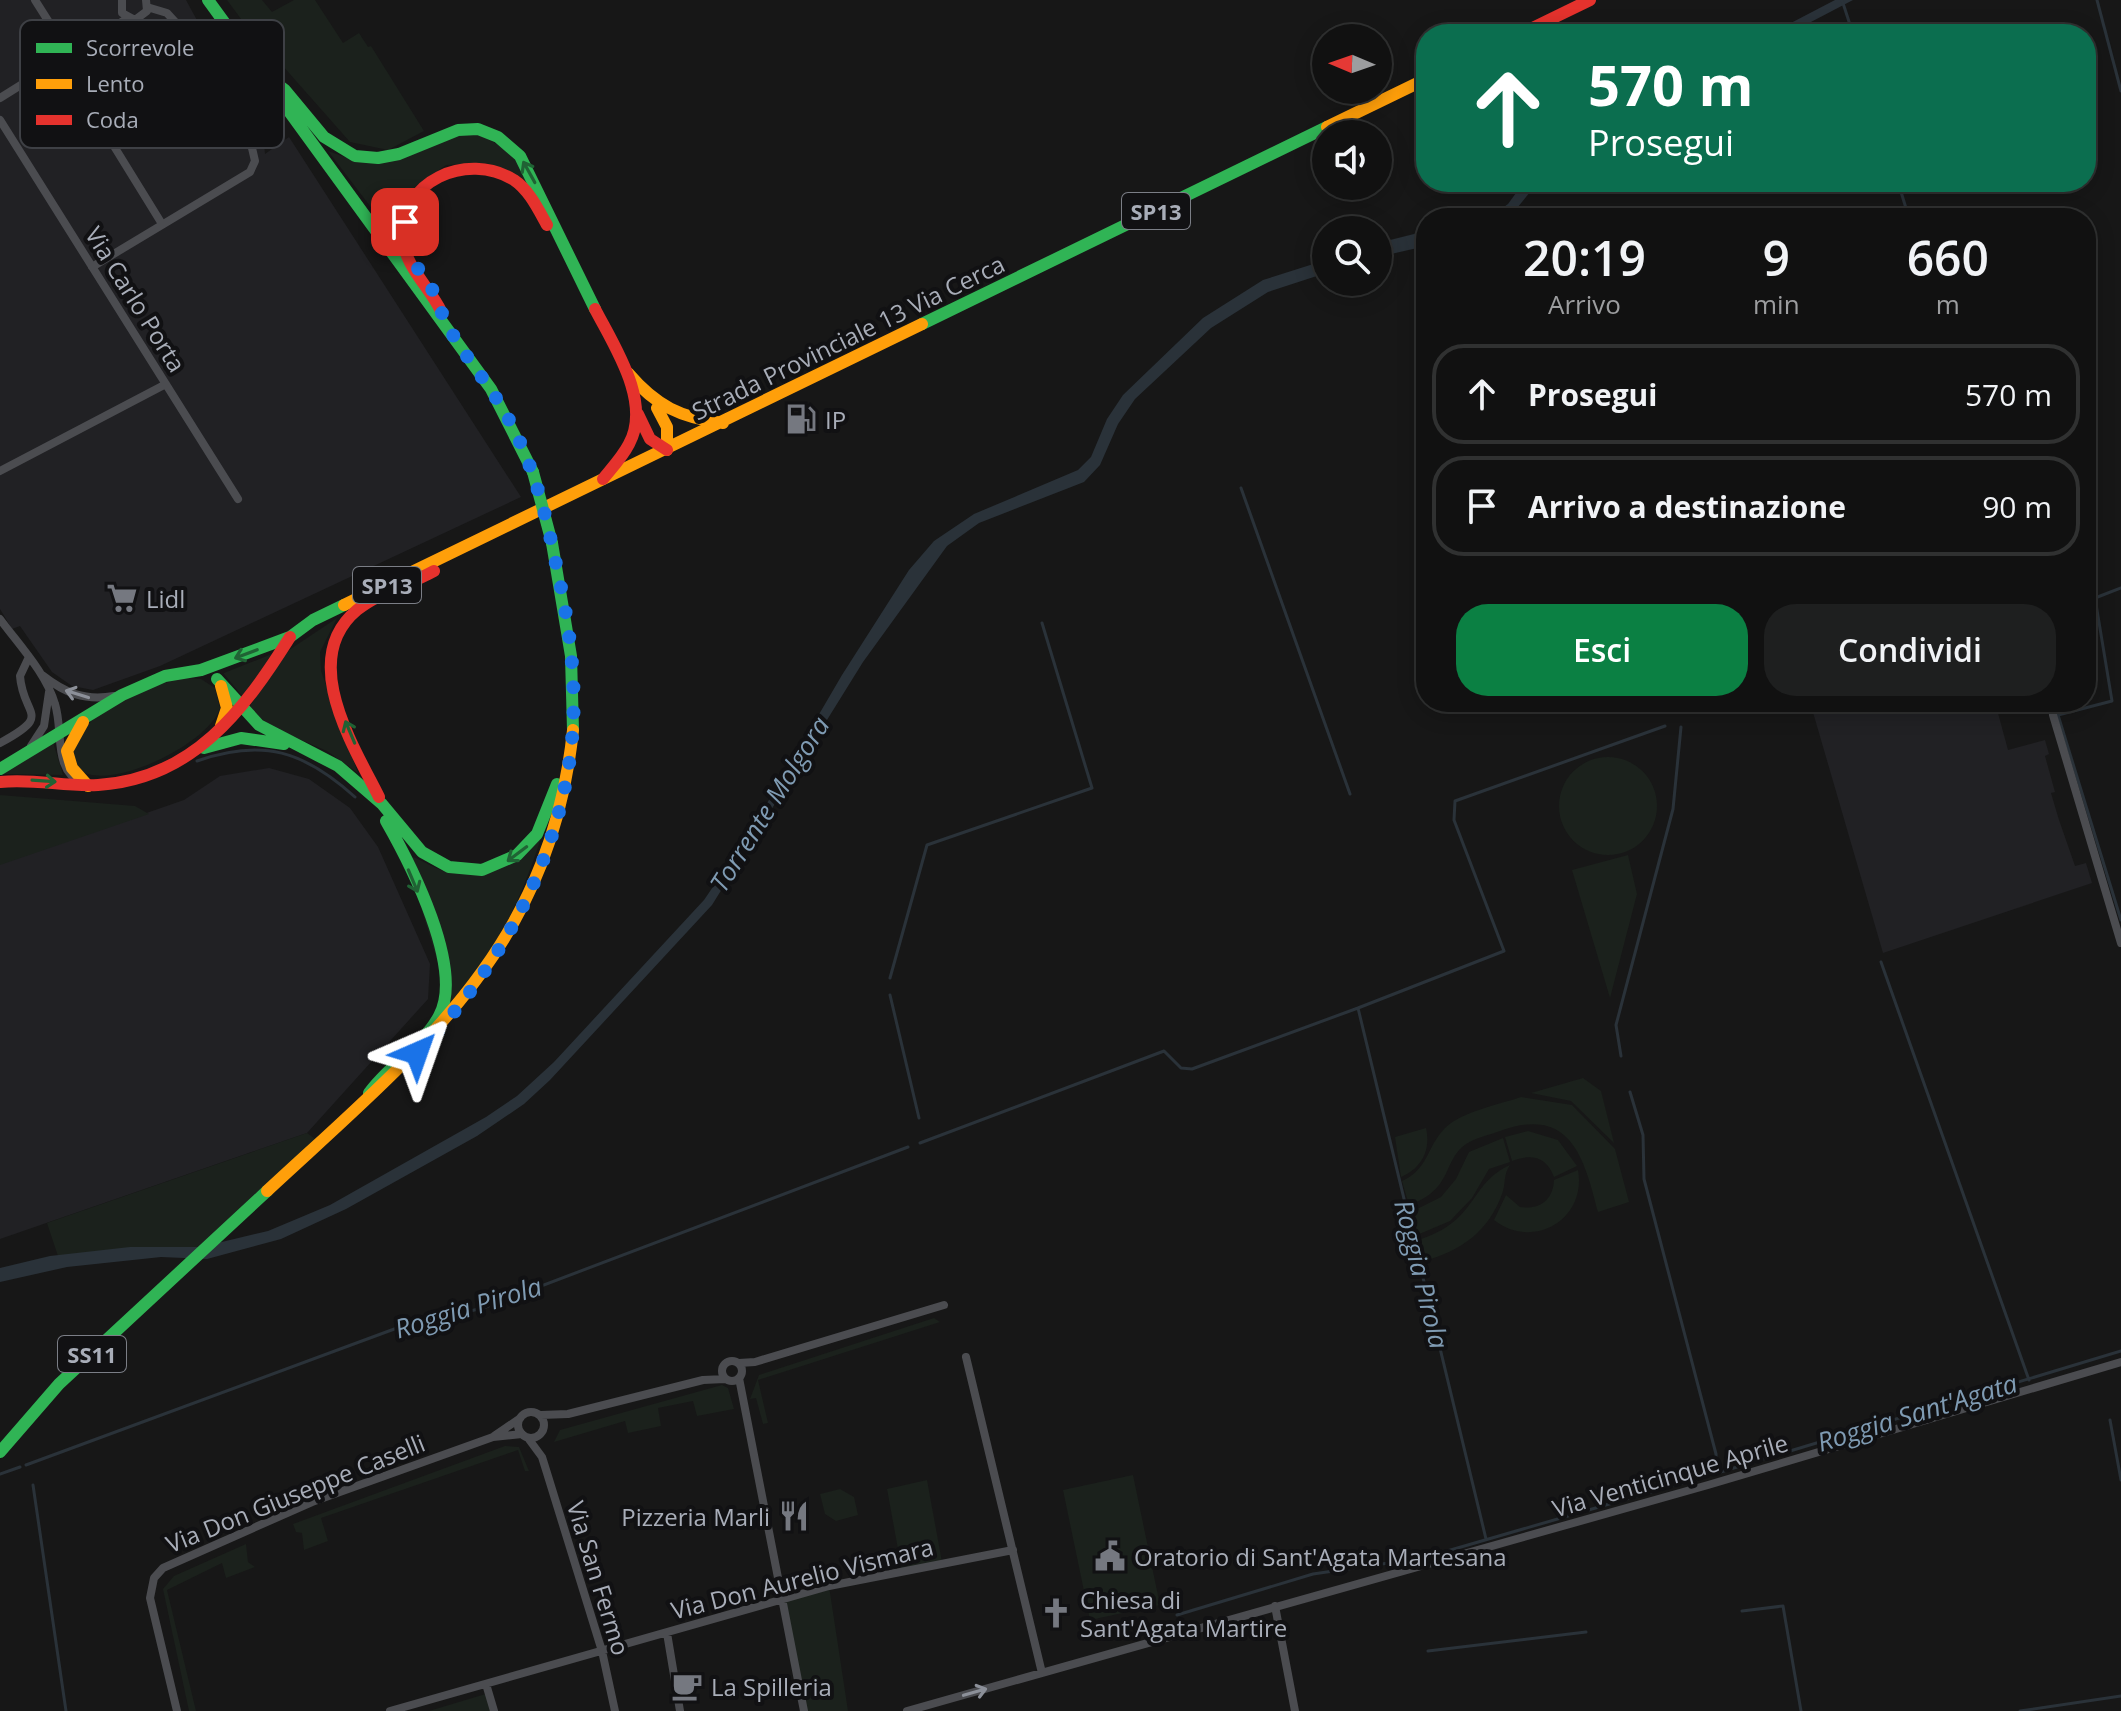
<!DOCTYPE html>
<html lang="it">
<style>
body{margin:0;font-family:"Open Sans",sans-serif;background:#1e1f1f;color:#f1f3f6;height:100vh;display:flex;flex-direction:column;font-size:30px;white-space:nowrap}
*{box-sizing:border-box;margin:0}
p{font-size:26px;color:#9c9d9f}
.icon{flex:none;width:44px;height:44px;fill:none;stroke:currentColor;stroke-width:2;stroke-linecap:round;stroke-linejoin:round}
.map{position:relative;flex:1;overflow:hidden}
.details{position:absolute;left:1416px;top:208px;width:680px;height:504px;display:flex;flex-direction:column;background:#111;border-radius:32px;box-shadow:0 4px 20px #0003,0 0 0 2px #303131}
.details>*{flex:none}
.top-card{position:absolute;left:1416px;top:24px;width:680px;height:168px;border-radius:32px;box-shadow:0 4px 20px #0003,0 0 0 2px #303131;background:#0b6e4f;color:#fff;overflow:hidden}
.needle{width:52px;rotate:272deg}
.controls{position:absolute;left:1312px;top:24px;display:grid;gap:16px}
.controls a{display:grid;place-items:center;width:80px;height:80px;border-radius:50%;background:#111;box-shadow:0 4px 20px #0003,0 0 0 2px #303131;font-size:40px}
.pin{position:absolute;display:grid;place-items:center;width:68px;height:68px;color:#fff;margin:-34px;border-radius:16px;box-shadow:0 4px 12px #0006}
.me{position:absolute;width:88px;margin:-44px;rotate:43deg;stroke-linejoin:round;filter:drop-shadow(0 0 6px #0008)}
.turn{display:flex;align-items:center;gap:28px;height:168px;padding:0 40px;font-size:36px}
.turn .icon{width:104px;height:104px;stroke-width:2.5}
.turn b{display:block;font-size:56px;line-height:68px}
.eta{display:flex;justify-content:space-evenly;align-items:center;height:136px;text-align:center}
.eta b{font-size:48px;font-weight:600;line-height:56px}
.button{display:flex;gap:16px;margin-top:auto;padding:16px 40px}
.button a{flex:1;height:92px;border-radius:32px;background:#0b8043;color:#fff;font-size:32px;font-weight:600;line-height:92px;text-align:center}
.button a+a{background:#1e1f1f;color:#f1f3f6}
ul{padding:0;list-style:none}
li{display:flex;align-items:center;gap:24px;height:100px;margin:0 16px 12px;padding:0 24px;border:4px solid #303131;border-radius:32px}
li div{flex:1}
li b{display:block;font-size:30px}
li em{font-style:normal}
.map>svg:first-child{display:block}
.built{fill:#212124}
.green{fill:#1b211c}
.water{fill:#2a3239}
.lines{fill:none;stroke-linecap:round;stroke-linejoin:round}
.stream{stroke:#2a3239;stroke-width:3}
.street{stroke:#4b4c50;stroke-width:8}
.fast{stroke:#30b455;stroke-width:12}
.slow{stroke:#ff9f0a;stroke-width:12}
.jam{stroke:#e5322d;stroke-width:12}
.fast-bridge{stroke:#30b455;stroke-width:12}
.oneway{stroke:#206234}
.oneway2{stroke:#8c9099}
.route{stroke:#1a73e8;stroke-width:14;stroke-dasharray:0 25.2}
.labels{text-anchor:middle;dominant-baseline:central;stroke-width:8;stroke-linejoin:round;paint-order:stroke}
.shield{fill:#111113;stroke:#7b7e86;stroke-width:2}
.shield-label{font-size:22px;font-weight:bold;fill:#a8adb8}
.street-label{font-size:24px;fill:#a8adb8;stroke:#111113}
.poi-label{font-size:24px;fill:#a8adb8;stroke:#111113;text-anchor:start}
.water-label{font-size:26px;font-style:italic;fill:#7f9bb3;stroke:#111113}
.key{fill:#111113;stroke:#3e4045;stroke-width:2}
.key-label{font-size:22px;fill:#a8adb8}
</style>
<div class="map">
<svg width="2121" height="1711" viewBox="0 0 2121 1711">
<rect width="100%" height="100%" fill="#171717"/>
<!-- built -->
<path class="built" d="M0 0H186L264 144 265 154 289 137 521 497 160 666 93 690 72 686 52 672 20 626 12 629 0 609Z
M1810 702H1995L2008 750 2045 740 2049 754 2045 756 2055 792 2051 793 2059 820 2075 866 2086 863 2092 883 1883 953Z
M269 768 309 779 350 808 378 847 430 964 428 999 307 1133 0 1239V864L184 800 220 776Z"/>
<!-- green -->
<path class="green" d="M227 0H262L272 12 294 0H315L343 43 359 33 368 47 371 46 424 131 388 150 350 142 274 56 264 50Z
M470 132C506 145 516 155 532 191L503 169 486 163 446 165 415 187 399 244 328 151 356 161Z
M337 618 320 652 321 671 358 773 327 751 273 728 250 709 251 704 289 650Z
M272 654 243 697 224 674V673Z
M188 678 201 679 215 688 220 708C210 743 108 794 78 769L72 747C92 706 146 685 188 678Z
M53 742 63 775 5 774 4 773Z
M1559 806a49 49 0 1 1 98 0a49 49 0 1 1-98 0Z
M0 795 135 806 149 814 0 865Z
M541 838C521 901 490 966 443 1014L449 999 405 855C421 858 432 868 447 872 484 881 510 856 541 838Z
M1628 855 1637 894 1610 998 1572 870Z
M1583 1078 1601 1091 1614 1143 1571 1101 1531 1093Z
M1521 1097 1572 1105 1615 1149 1629 1202 1598 1212C1584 1158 1571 1105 1500 1131 1489 1135 1475 1138 1466 1144 1442 1161 1454 1189 1409 1205L1402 1181C1428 1170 1427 1146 1445 1128 1463 1111 1498 1105 1521 1097Z
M1426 1128C1431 1150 1422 1168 1401 1177L1395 1137Z
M1528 1131 1558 1140 1577 1166 1554 1177C1546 1156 1531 1154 1512 1161L1505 1137Z
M307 1133 322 1144 203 1251 60 1262 47 1223Z
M1503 1138 1510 1162 1489 1169 1472 1198 1450 1221 1417 1235 1411 1212 1441 1197 1456 1179 1469 1152Z
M1510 1165C1503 1175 1506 1184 1502 1194 1489 1231 1461 1251 1424 1261L1418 1240C1479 1221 1468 1184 1510 1165Z
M1578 1170C1587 1219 1534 1251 1494 1220L1506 1195 1520 1207C1540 1210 1553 1200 1554 1180Z
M934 1318 940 1322 758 1380 768 1423 763 1424 756 1398 750 1399 759 1375Z
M722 1385 728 1388 734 1409 697 1416 693 1401 658 1408 661 1426 628 1433 625 1421 554 1442 560 1430Z
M505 1446 519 1447 529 1471H525L518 1450 321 1518 328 1541 304 1550 302 1533 296 1532 293 1524Z
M1133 1475 1160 1605 1090 1620 1063 1490Z
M927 1480 942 1562 902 1571 887 1489Z
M840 1489 854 1497 858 1515 836 1521 825 1514 820 1494Z
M246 1544 248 1562 255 1567 226 1578 222 1563 167 1590 196 1711H189L163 1589 174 1576Z
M829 1586 848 1711H804L782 1601Z
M489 1693 494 1711H429Z"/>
<!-- water -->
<path class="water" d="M1835 0H1853L1788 34H1770Z
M1524 182H1538L1509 218H1489L1508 204Z
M1426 231V246L1378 257V243Z
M1326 260V273L1268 292 1211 328 1135 399 1118 424 1100 465 1084 482 979 523 947 546 863 662 712 905 550 1080 524 1104 477 1136 346 1209 281 1239 207 1259 161 1257 67 1267 0 1282V1268L50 1256 130 1247H201L268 1231 330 1205 486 1117 517 1096 554 1062 704 900 749 834 842 675 909 570 934 541 974 514 1078 470 1091 457 1107 419 1123 395 1203 318 1263 280Z"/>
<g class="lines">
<!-- stream -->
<path class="stream" d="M1842 0 1853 34
M2097 0 2121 91
M1898 182 1909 218
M1241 488 1350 794
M2121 588 2095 598 2112 701 2058 715 2121 920
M1676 702 1677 708
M197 761C263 738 304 751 355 797
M1881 962 2029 1380
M890 978 927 845 1092 788 1042 623
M890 995 919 1118
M1358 1008 1504 951 1454 820 1455 801 1665 726
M1621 1056 1616 1025 1673 809 1681 727
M1630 1092 1643 1135 1644 1179 1716 1454V1473
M920 1143 1164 1051 1181 1068 1192 1069 1358 1008 1486 1539
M2110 1420 2121 1480
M26 1465 397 1328 483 1308 908 1147
M0 1474 20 1467
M1714 1474 2121 1351
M33 1485 66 1711
M1742 1611 1783 1606 1801 1711
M1177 1615 1313 1574 1423 1558 1699 1478
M1428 1651 1586 1632
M2020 1711 2121 1696"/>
<!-- street -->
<path class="street" d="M35 0 71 57
M122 0V13L135 20 147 11 146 0
M62 62 162 224
M0 98 128 18
M0 120 238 499
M92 267 250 172 255 161 252 148 178 25 167 13 147 7
M0 471 166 384
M0 619C19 645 46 673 55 704 64 732 52 769 83 784
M42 675C65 693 84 701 114 696
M2053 715 2121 943
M0 743C54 714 23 717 20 676L28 659
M31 746 44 726 49 692
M966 1357 1042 1673
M722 1371a10 10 0 1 1 20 0a10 10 0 1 1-20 0Z
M739 1363 755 1362 944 1305
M739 1378 804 1711
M518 1425a13 13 0 1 1 26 0a13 13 0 1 1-26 0Z
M541 1415 568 1414 703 1380 725 1379
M494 1436 519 1419
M528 1438 542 1457 547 1473 602 1651 615 1711
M1275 1606 1295 1711
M667 1633 680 1711
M486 1684 494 1711
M177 1711 150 1598 154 1578 163 1568 312 1502 493 1437 522 1434
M390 1711 829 1586 1013 1550
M907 1711 1708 1485 2121 1362"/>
<!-- fast -->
<path class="fast" d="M208 0 491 389 533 472
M260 71 285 90 324 137 355 156 378 158 399 154 458 130 478 129 498 137 520 156 595 309
M922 324 1327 127
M552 543 571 656 573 730
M217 679 259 725 338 766 382 804 422 852 449 867 482 870 517 855 537 834 557 784
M204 748 241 738 284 744
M0 769 122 695 165 676 201 670 290 637 313 620 344 605
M369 1093C389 1065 423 1046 439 1016 465 969 410 863 386 821
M0 1452 59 1384 267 1191"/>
<!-- slow -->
<path class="slow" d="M1327 127 1426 79
M628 373C656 406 681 418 723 423
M657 408 667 427V450
M344 605 922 324
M221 686 227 708 221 726
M83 722 67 751 72 768 88 786
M267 1191C418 1051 550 950 573 730"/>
<!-- jam -->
<path class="jam" d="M1520 34 1590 0
M595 309C614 346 652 402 629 444 623 456 612 468 603 479
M441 311C430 288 405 266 403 240 398 181 467 151 514 180 529 190 538 209 547 225
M638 414 650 439 667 450
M0 782C33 778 65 787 98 785 193 779 244 710 290 637
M379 797C353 745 298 659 357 610 379 592 409 585 434 571"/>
<!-- fast-bridge -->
<path class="fast-bridge" d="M533 472 552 543"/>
</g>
<!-- one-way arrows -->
<defs><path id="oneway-shaft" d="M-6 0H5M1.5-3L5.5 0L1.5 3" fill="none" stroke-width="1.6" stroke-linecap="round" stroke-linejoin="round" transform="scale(2)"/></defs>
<g class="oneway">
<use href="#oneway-shaft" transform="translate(529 172) rotate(-119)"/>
<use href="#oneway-shaft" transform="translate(246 654) rotate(159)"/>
<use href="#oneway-shaft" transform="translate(350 732) rotate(-113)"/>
<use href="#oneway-shaft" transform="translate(44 781) rotate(4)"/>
<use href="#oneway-shaft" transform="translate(517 854) rotate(143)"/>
<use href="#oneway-shaft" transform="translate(413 881) rotate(67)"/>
</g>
<g class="oneway2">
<use href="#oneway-shaft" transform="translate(77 694) rotate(-163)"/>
<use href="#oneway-shaft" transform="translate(975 1692) rotate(-16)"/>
</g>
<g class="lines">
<!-- route -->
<path class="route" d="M405 222C399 253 419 266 433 291 440 304 442 318 450 330 466 358 488 383 504 411 532 459 545 510 556 564 568 617 576 672 573 726 566 848 502 968 417 1053"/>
</g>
<!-- icons -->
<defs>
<g id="fuel-bare" transform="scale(2.4)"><path d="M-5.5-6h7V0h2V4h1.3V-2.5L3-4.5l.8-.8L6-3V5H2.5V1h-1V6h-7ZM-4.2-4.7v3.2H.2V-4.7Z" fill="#757880" stroke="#111113" stroke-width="2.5" paint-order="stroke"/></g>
<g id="supermarket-bare" transform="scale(2.4)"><path d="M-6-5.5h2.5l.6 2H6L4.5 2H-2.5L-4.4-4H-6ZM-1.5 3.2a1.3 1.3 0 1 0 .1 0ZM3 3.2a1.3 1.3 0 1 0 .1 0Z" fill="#757880" stroke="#111113" stroke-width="2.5" paint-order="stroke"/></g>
<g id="restaurant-bare" transform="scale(2.4)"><path d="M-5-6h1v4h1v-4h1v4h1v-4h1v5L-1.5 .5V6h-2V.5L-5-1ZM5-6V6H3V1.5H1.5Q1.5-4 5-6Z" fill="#757880" stroke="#111113" stroke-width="2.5" paint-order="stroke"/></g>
<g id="civic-bare" transform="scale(2.4)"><path d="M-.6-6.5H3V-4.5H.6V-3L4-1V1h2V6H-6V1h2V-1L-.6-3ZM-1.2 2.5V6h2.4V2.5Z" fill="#757880" stroke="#111113" stroke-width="2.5" paint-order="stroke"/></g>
<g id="church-bare" transform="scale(2.4)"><path d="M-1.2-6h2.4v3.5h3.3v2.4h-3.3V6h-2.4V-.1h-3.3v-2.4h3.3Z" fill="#757880" stroke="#111113" stroke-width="2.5" paint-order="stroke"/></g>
<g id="cafe-bare" transform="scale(2.4)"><path d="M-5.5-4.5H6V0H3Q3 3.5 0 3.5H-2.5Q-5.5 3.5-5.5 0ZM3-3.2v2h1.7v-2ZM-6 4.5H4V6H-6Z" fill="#757880" stroke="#111113" stroke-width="2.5" paint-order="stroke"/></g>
</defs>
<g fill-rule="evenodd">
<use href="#fuel-bare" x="801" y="419"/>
<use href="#supermarket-bare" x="122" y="598"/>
<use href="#restaurant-bare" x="794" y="1516"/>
<use href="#civic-bare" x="1110" y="1556"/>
<use href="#church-bare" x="1056" y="1613"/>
<use href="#cafe-bare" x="687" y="1686"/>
</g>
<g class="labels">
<!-- shield labels -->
<g class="shield">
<rect x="1122" y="193" width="68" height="36" rx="6"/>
<rect x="353" y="567" width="68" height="36" rx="6"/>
<rect x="58" y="1336" width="68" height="36" rx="6"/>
</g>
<g class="shield-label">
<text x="1156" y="211">SP13</text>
<text x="387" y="585">SP13</text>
<text x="92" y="1354">SS11</text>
</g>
<!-- street labels -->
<g class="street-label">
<text transform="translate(136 299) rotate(58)">Via Carlo Porta</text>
<text transform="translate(848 337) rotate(-26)">Strada Provinciale 13 Via Cerca</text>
<text transform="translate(1670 1475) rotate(-16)">Via Venticinque Aprile</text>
<text transform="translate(295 1493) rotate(-22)">Via Don Giuseppe Caselli</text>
<text transform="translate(599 1578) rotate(73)">Via San Fermo</text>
<text transform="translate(802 1578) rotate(-14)">Via Don Aurelio Vismara</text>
</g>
<!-- poi labels -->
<g class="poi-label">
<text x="825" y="419">IP</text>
<text x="146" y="598">Lidl</text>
<text x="770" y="1516" text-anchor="end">Pizzeria Marli</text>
<text x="1134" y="1556">Oratorio di Sant'Agata Martesana</text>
<text x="1080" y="1599">Chiesa di<tspan x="1080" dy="28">Sant'Agata Martire</tspan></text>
<text x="711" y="1686">La Spilleria</text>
</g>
<!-- water labels -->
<g class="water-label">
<text transform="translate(769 804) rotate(-58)">Torrente Molgora</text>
<text transform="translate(1422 1274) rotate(76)">Roggia Pirola</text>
<text transform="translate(468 1307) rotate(-17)">Roggia Pirola</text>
<text transform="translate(1917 1412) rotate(-17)">Roggia Sant'Agata</text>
</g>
</g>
<!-- legend -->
<rect x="20" y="20" width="264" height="128" rx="12" class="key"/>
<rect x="36" y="43" width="36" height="10" fill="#30b455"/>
<rect x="36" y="79" width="36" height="10" fill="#ff9f0a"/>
<rect x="36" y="115" width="36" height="10" fill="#e5322d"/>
<g class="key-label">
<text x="86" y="56">Scorrevole</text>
<text x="86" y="92">Lento</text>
<text x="86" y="128">Coda</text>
</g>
</svg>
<div class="controls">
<a><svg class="needle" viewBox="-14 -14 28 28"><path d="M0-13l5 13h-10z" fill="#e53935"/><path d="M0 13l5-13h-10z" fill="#9c9d9f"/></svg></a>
<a><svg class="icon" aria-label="sound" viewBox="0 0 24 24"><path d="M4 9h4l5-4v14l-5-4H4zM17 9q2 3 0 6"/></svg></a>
<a><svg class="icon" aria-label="search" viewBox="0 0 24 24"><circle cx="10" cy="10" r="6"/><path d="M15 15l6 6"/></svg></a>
</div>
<div class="pin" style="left:405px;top:222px;background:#d93025"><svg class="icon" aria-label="arrive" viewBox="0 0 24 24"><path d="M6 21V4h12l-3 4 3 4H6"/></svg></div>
<svg class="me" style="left:417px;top:1053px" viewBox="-20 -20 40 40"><path d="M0-17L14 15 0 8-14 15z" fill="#1a73e8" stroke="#fff" stroke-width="4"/></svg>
<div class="top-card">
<div class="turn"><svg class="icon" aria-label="ahead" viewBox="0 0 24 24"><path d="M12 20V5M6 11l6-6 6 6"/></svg><div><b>570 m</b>Prosegui</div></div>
</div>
<section class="details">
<div class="eta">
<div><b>20:19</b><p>Arrivo</p></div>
<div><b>9</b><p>min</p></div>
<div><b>660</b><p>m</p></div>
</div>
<ul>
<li><svg class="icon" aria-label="ahead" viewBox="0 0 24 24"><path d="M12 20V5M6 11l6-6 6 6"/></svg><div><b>Prosegui</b></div><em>570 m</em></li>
<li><svg class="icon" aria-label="arrive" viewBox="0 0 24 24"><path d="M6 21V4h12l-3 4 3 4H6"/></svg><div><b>Arrivo a destinazione</b></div><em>90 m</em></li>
</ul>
<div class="button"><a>Esci</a><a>Condividi</a></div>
</section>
</div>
